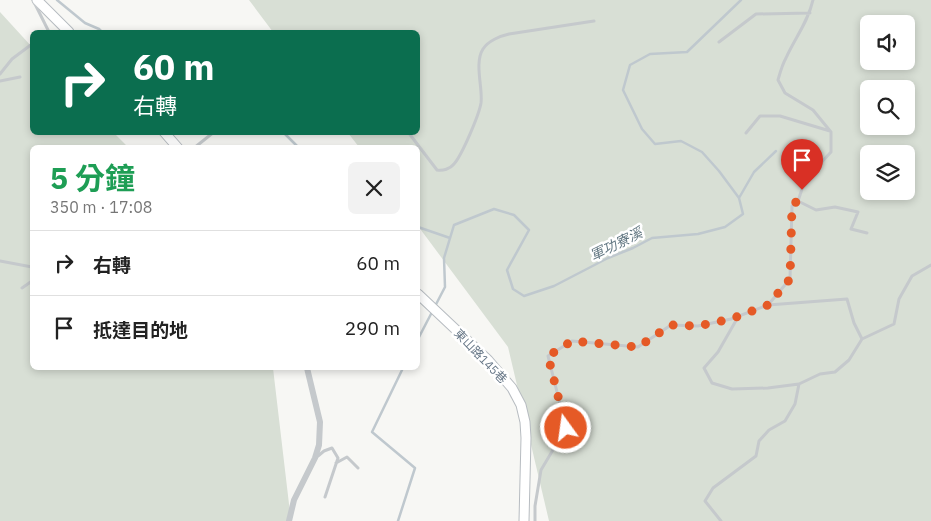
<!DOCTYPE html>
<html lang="zh-TW">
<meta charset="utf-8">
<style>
body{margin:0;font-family:"IBM Plex Sans","Noto Sans TC",sans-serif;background:#f2f2f2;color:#222;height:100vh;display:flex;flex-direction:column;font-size:19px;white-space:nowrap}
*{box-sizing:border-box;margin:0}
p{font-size:16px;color:#767676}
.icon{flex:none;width:28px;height:28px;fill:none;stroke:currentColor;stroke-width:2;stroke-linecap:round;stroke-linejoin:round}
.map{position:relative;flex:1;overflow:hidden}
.drawer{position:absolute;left:30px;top:145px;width:390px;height:225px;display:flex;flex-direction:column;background:#fff;border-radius:8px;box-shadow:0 2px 8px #0003}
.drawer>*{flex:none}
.banner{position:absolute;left:30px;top:30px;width:390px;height:105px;border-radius:8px;box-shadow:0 2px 8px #0003;background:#0b6e4f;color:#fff;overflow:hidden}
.fabs{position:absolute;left:860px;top:15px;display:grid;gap:10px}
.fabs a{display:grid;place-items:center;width:55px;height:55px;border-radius:8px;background:#fff;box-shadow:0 2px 8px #0003;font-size:25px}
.pin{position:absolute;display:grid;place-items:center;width:42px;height:42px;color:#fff;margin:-51px -21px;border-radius:50% 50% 50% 0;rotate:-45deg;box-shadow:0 0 5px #0007}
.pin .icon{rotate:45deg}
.me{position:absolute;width:55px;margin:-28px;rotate:346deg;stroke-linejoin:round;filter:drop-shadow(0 0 4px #0008)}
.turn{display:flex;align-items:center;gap:18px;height:105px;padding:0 20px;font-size:22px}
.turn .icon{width:65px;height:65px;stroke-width:2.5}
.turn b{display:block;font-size:35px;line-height:42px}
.round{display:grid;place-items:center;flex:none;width:52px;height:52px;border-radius:8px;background:#f2f2f2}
.head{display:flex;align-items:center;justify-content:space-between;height:85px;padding:0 20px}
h1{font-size:30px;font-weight:700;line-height:38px;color:#1e9e55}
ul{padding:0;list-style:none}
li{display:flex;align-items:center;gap:15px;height:65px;padding:0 20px;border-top:1px solid #e0e0e0}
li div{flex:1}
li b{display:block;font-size:19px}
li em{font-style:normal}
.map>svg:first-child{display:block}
.green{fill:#d8dfd5;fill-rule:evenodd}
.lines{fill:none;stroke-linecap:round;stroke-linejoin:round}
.stream{stroke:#bfc8ce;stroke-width:2.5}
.secondary-casing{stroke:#b7bcc1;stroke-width:11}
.lane{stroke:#c5c9cc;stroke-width:3}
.street{stroke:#c5c9cc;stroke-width:6}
.secondary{stroke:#fff;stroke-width:9}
.route{stroke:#e55a26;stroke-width:9;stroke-dasharray:0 16.2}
.labels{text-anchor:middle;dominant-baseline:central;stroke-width:5;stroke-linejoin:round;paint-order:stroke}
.street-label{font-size:12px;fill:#667686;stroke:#fff}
.water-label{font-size:14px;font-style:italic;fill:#627782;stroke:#fff}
</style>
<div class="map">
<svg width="931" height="521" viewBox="0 0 931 521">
<rect width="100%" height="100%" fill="#f7f7f4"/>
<!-- green -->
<path class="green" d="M249 0H931V521H549L508 347 418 226V148L359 147 348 133 418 132V32H273ZM869 24H906V61H869ZM869 89H906V126H869ZM869 154H906V191H869Z
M0 12 32 47V132L114 133 128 147 32 148V368H273L291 521H0Z"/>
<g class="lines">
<!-- stream -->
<path class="stream" d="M57 0 85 23 99 29 102 32
M283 132 299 148
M739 198 754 172 776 151
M418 227 450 238
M418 339 445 287 444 258 454 225 494 209 514 215 529 230 507 270 513 289 524 296 554 286 608 258 633 248 652 238 698 234 725 227 743 214 739 198 719 171 702 152 681 141 655 144 642 129 623 90 630 65 650 54 687 52 741 0
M398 521 415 468 372 432 403 368"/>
<!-- secondary casing -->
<g class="secondary-casing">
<path id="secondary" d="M37 0 69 32
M164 132 178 148
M418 294 488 360 512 388 521 405 525 422 526 438 524 521"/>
</g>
<!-- lane -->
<path class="lane" d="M33 0 49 32
M719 42 756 14 810 13
M0 74 12 59 32 44
M0 81 20 77
M408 132 437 170C443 171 450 169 454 164 462 155 479 115 481 103 483 88 474 63 483 49 488 41 500 36 509 34L594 21
M746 133 760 116H780L830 131
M194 148 214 132
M798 201 816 210 835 207 858 212 851 229 867 233
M0 261 32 267
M22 288 32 281
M768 305 790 279 792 206 798 201 805 180 831 152V132L813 110 785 93 778 80C780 73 782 65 786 58 795 38 808 22 813 0
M799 384 820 374 835 372 849 360 862 339
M318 456 324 451 332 448 338 458 325 497
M336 463 347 457 358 468
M535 521V506L541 470 566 428 548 356 572 341 638 347 671 325 698 326 731 319 768 305 847 299 854 323 862 339 894 324 899 299 912 276 931 265
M721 521 705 501 713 488 756 456 759 441 769 430 785 421 795 404 799 384 768 388 732 389 712 383 704 368 718 352 738 317"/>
<!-- street -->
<path class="street" d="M289 521 294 500 315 458 319 445 320 422 307 368"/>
<!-- secondary -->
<use href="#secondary" class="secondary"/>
</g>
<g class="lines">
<!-- route -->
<path class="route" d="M566 428 548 356 572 341 638 347 671 325 698 326 731 319 768 305 790 279 792 206 798 200 802 190"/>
</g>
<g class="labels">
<!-- street labels -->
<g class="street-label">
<text transform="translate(481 356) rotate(46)">東山路145巷</text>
</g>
<!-- water labels -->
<g class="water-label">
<text transform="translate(616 244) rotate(-26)">軍功寮溪</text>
</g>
</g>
</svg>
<div class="fabs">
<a><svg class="icon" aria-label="sound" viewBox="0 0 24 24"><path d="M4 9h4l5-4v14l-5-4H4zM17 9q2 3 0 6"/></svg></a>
<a><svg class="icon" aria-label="search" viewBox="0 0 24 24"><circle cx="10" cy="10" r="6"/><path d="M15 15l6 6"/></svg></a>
<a><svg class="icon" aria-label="layers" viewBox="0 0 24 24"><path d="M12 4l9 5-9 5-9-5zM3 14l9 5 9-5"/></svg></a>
</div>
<div class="pin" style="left:802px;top:190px;background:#d93025"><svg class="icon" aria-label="arrive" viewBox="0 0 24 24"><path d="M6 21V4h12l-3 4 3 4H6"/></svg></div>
<svg class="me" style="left:566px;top:428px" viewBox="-20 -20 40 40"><circle r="17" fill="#e55a26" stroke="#fff" stroke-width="3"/><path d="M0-11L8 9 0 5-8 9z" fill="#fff"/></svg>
<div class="banner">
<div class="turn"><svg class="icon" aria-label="right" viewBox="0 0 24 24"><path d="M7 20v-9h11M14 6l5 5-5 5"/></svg><div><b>60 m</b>右轉</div></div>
</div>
<section class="drawer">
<div class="head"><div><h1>5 分鐘</h1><p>350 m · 17:08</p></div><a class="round"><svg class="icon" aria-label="close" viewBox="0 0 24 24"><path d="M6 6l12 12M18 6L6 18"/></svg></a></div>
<ul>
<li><svg class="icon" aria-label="right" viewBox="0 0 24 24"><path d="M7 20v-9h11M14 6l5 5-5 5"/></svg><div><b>右轉</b></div><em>60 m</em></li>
<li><svg class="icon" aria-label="arrive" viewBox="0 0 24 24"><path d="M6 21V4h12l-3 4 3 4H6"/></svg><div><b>抵達目的地</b></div><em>290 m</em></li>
</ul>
</section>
</div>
